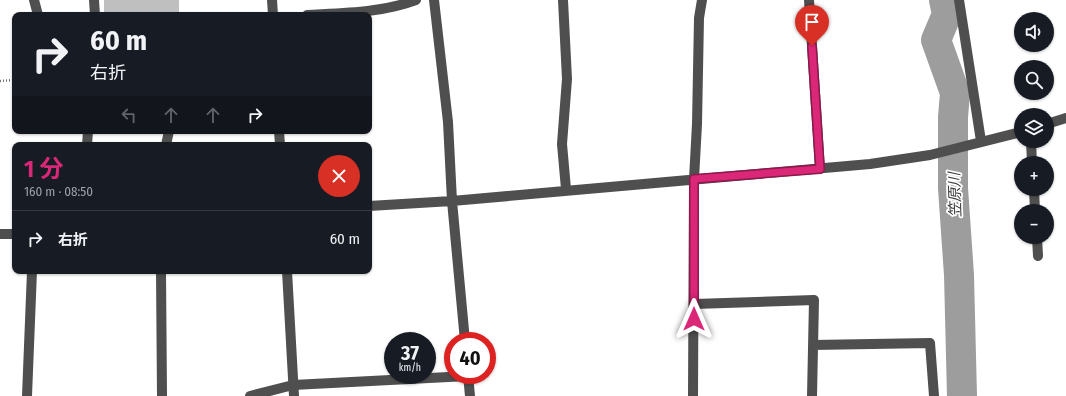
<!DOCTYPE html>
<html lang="ja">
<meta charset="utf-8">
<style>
body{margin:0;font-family:"Fira Sans Condensed","Noto Sans JP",sans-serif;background:#20242c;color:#f1f3f6;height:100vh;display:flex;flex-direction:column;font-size:15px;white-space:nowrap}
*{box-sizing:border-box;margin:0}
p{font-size:13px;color:#9ea1a6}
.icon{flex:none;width:22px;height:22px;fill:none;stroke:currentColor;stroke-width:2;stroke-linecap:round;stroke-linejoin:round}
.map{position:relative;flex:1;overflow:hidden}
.drawer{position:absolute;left:12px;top:142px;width:360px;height:132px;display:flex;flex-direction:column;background:#171b24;border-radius:8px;box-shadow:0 1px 3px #0004}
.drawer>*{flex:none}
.top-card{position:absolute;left:12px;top:12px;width:360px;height:122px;border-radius:8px;box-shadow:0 1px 3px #0004;background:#171b24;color:#f1f3f6;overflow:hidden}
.fabs{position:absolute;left:1014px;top:12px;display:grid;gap:8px}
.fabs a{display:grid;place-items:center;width:40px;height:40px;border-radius:50%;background:#171b24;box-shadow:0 1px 3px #0004;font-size:20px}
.speed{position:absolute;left:384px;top:332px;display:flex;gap:8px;font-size:20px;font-weight:700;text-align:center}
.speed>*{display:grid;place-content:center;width:52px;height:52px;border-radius:50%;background:#171b24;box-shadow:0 1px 3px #0004;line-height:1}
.speed small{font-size:10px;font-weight:400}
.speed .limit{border:6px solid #d22;background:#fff;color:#111}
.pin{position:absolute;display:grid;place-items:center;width:34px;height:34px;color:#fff;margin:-41px -17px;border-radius:50% 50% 50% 0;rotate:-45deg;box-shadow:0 0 4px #0007}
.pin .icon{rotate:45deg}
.me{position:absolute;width:44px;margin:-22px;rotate:0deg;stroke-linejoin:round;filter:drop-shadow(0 0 3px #0008)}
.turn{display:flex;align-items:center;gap:14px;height:84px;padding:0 12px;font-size:18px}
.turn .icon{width:52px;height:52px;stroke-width:2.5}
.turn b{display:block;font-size:28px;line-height:34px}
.lanes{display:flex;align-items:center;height:38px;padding:0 12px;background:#0003;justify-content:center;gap:20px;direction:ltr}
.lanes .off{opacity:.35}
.round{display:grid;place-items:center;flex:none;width:42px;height:42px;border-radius:21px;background:#20242c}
.headline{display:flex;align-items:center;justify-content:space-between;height:68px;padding:0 12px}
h1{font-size:24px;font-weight:700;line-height:30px;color:#db2777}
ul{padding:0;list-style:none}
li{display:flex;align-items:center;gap:12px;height:56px;padding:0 12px;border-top:1px solid #363941}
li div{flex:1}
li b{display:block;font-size:15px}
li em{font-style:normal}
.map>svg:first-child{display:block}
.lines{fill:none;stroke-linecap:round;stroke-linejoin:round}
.river{stroke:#9d9d9d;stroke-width:30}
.building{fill:#bfbfbf}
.path{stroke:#717171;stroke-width:2.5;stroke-dasharray:1 2;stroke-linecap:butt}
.minor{stroke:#4f4f4f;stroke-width:10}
.route-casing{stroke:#8e194d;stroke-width:10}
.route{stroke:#db2777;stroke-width:7}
.labels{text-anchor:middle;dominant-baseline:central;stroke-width:3.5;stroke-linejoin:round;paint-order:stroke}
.water-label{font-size:15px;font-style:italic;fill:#3e3e3e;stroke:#fff}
</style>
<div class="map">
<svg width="1066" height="396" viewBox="0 0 1066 396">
<rect width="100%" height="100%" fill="#fff"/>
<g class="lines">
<!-- river -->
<path class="river" d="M944 0 947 14 936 40 955 93 953 117V188L959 275 962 396"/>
</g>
<!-- building -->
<path class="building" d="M104 0H179V14L104 15Z"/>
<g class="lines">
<!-- path -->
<path class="path" d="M0 81 15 80"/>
<!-- minor -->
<path class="minor" d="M34 0 38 15
M94 0 95 15
M272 0 273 15
M434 0 448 122 452 201 465 341
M563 0 567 79 562 144 566 189
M809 0 820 169
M959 0 981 141
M307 15C344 13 381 13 416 0
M1047 124 1066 118
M279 131 280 145
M1031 141 1032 163
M87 145 88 131
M166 145 169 131
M1034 189 1035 211
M369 206 452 201 870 164 930 155 1021 132
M0 234H15
M1037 237 1038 256
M161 271 162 396
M287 271 294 396
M694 304 814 300 812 396
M813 345 930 343 934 396
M468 375 470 396
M27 396 32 271
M250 396 293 385 468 376
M693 396 694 179 697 124 699 18 702 0"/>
</g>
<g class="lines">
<!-- route casing -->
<g class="route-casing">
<path id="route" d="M694 319V179L820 169 812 46"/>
</g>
<!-- route -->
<use href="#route" class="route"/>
</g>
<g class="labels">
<!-- water labels -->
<g class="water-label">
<text transform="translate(955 195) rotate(-92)">笠原川</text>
</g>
</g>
</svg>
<div class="fabs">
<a><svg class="icon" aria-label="sound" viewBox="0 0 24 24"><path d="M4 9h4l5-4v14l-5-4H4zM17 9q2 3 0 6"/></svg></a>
<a><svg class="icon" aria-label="search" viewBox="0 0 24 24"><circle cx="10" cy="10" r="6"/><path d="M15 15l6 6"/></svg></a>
<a><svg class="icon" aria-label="layers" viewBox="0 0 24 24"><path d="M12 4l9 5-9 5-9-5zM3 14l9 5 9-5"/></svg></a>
<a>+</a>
<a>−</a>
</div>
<div class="speed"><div>37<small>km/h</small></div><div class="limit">40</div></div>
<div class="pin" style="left:812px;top:46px;background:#d93025"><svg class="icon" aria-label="arrive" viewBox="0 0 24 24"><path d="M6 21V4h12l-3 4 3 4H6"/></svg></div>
<svg class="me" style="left:694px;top:319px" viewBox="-20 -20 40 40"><path d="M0-17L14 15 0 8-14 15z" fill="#db2777" stroke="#fff" stroke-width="4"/></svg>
<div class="top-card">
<div class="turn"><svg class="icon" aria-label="right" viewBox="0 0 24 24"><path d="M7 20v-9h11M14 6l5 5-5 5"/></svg><div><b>60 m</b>右折</div></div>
<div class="lanes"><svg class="icon off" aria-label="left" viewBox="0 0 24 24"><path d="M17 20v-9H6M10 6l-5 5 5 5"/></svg><svg class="icon off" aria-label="ahead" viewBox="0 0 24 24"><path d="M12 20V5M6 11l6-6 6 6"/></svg><svg class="icon off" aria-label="ahead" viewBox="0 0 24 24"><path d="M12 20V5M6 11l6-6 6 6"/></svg><svg class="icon" aria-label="right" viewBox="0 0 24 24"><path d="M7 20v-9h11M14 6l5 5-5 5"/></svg></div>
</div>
<section class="drawer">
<div class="headline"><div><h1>1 分</h1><p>160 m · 08:50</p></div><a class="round" style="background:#d93025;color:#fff"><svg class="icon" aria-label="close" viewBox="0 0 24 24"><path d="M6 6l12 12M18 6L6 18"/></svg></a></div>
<ul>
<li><svg class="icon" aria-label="right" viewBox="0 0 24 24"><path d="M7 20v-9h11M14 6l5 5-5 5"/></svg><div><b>右折</b></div><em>60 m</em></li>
</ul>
</section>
</div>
